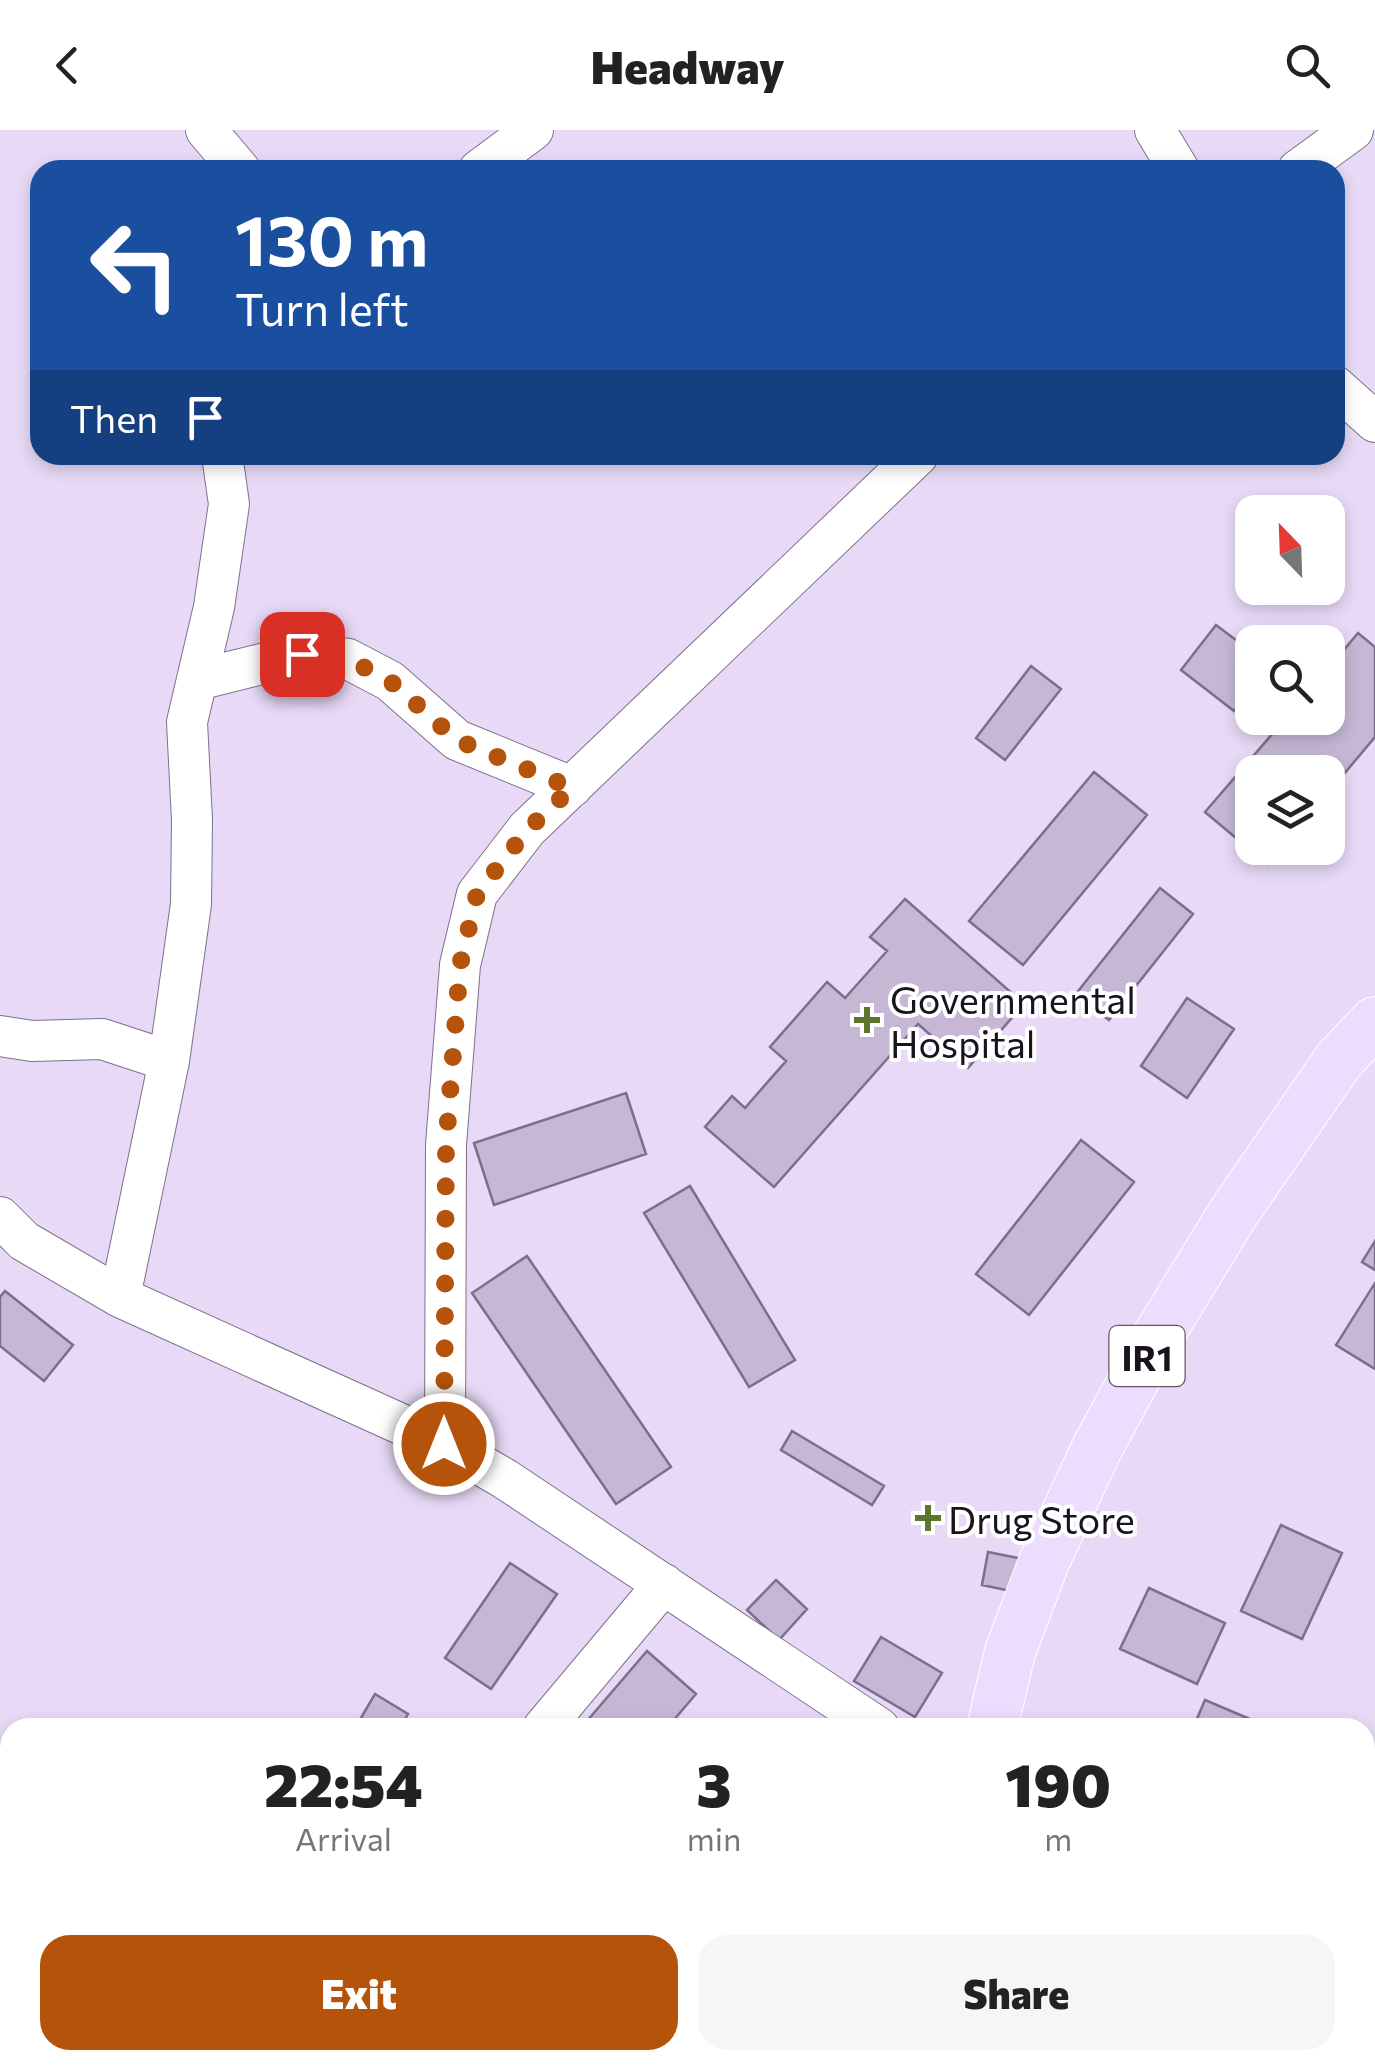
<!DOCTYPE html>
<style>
body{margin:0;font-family:Commissioner,sans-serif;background:#f6f6f6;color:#222;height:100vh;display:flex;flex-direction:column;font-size:38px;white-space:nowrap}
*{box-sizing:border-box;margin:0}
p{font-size:32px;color:#767676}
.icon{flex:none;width:55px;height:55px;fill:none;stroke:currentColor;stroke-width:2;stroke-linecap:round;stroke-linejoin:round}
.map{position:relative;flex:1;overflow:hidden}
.sheet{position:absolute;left:0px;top:1588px;width:1375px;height:352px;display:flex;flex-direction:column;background:#fff;border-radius:30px 30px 0 0;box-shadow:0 5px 15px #0003}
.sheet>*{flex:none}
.hud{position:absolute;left:30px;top:30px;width:1315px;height:305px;border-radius:30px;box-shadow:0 5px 15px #0003;background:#1a4fa0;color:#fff;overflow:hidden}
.needle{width:65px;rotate:337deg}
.controls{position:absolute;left:1235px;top:365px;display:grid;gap:20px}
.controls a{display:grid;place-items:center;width:110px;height:110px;border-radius:20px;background:#fff;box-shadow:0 5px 15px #0003;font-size:50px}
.pin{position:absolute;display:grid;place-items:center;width:85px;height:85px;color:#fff;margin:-42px;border-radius:20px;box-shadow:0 5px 15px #0006}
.me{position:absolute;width:110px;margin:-55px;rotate:0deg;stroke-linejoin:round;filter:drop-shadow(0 0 8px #0008)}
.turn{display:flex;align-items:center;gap:35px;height:210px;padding:0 40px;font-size:45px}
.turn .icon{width:130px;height:130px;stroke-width:2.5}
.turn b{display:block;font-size:70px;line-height:85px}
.then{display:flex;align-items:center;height:95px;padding:0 40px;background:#0003;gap:20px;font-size:38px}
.eta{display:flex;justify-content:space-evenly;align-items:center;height:170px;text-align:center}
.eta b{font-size:60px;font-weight:800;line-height:70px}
.action{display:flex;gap:20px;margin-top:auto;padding:20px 40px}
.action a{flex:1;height:115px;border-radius:30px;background:#b45309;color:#fff;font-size:40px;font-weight:800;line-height:115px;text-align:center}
.action a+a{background:#f6f6f6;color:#222}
header{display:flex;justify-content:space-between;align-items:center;height:130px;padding:0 40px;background:#fff;font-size:45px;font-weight:800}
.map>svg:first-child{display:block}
.building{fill:#c6b8d5;stroke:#7c6f89;stroke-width:2.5}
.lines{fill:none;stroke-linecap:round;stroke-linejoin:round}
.minor-casing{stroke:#7d718b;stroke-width:42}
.major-casing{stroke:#fff;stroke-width:52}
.minor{stroke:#fff;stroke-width:40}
.major{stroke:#ecdcfe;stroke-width:50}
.route{stroke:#b45309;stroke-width:18;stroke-dasharray:0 32.4}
.poi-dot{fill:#5c772c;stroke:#fff;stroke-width:4}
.labels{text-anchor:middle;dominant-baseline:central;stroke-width:8;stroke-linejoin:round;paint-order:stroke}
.shield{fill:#fff;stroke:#5d5a61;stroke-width:2.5}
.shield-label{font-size:35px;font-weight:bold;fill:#18131d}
.poi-label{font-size:38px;fill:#18131d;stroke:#fff;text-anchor:start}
</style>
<header><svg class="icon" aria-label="back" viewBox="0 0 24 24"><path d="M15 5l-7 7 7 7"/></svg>Headway<svg class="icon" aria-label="search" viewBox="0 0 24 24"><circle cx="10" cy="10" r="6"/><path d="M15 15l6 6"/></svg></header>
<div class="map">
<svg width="1375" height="1938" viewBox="0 0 1375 1938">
<rect width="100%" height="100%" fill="#e8daf7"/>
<!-- building -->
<path class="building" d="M1216 495 1252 522V558L1234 581 1181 540Z
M1358 503 1375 517V607L1328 663V642H1252V718H1281L1267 734 1205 682 1286 588H1328V539Z
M1031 536 1061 559 1005 630 976 608Z
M1094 642 1147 685 1023 835 969 791Z
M1160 758 1193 784 1109 890 1075 865Z
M905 769 1024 874 968 938 918 894 774 1057 705 997 732 966 745 978 786 931 770 917 827 852 845 868 887 821 870 807Z
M1187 868 1234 899 1187 968 1141 936Z
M626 963 646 1024 494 1075 474 1013Z
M1081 1010 1134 1052 1029 1185 976 1144Z
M690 1056 795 1230 749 1257 644 1083Z
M1375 1111V1140L1362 1132Z
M527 1126 671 1337 616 1374 472 1163Z
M1375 1153V1239L1336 1215Z
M5 1161 73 1215 44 1251 0 1216V1167Z
M792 1301 884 1356 872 1375 781 1320Z
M1281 1395 1342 1423 1302 1509 1241 1481Z
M988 1422 1028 1430 1020 1463 982 1455Z
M510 1433 557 1464 491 1559 445 1528Z
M776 1450 807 1479 779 1510 747 1480Z
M1149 1458 1225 1493 1197 1554 1120 1519Z
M881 1507 942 1543 915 1587 854 1551Z
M647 1521 696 1564 667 1598H581Z
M375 1564 408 1584 400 1598H355Z
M1205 1570 1271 1598H1193Z
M1365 1638 1375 1642V1722L1365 1717Z
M1365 1870 1375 1874V1916L1368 1931 1365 1930Z
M154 1930H203L214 1938H166Z
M439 1930H464L458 1938H449Z
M784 1930H846L843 1938H807Z"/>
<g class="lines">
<!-- minor casing -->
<g class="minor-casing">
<path id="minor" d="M206 0 240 40
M1155 0 1179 40
M479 40 533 0
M1298 40 1353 0
M1335 256 1375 292
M197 550 302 524 348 529 390 551 457 610 572 657
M0 906 32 911 102 909 169 931
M0 1087 24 1111 120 1167 445 1314 505 1349 879 1598
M120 1167 169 931 191 774 192 690 187 592 214 477 229 374 222 325
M445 1314 446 1015 460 835 477 764 527 699 918 325
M543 1598 664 1454
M296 1938 301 1930
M1010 1938 1014 1930"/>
</g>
<!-- major casing -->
<g class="major-casing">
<path id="major" d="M992 1598 1010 1522 1044 1432 1097 1318 1155 1211 1234 1082 1339 930 1375 892
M907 1938 910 1930"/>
</g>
<!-- minor -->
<use href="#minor" class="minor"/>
<!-- major -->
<use href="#major" class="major"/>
</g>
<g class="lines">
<!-- route -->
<path class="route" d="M302 524 348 529 390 551 457 610 572 658 528 699 477 764 460 835 446 1015 444 1314"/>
</g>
<!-- markers -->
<g class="poi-dot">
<path d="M862 875h10v10h10v10h-10v10h-10v-10h-10v-10h10z"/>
<path d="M923 1373h10v10h10v10h-10v10h-10v-10h-10v-10h10z"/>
</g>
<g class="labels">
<!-- shield labels -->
<rect class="shield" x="1109.5" y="1196" width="75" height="60" rx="8"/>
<g class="shield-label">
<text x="1147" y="1226">IR1</text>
</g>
<!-- poi labels -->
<g class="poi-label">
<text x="890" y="868">Governmental<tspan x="890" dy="44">Hospital</tspan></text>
<text x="948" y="1388">Drug Store</text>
</g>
</g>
</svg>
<div class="controls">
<a><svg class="needle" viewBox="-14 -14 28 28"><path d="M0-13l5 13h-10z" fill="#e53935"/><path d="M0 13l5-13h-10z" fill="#767676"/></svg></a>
<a><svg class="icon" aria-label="search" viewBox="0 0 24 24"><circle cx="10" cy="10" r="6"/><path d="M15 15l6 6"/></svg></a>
<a><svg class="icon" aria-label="layers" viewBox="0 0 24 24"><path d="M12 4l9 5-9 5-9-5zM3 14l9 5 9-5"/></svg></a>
</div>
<div class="pin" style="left:302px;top:524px;background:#d93025"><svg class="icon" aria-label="arrive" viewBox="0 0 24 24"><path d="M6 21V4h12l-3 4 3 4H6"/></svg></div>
<svg class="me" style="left:444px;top:1314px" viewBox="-20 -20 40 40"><circle r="17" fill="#b45309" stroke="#fff" stroke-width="3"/><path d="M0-11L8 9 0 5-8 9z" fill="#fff"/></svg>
<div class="hud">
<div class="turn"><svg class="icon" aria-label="left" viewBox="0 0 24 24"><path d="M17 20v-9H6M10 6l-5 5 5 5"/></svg><div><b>130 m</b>Turn left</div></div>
<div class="then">Then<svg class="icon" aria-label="arrive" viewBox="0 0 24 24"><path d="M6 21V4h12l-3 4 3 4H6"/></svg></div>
</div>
<section class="sheet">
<div class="eta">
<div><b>22:54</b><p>Arrival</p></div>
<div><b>3</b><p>min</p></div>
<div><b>190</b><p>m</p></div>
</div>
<div class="action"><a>Exit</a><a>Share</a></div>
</section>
</div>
